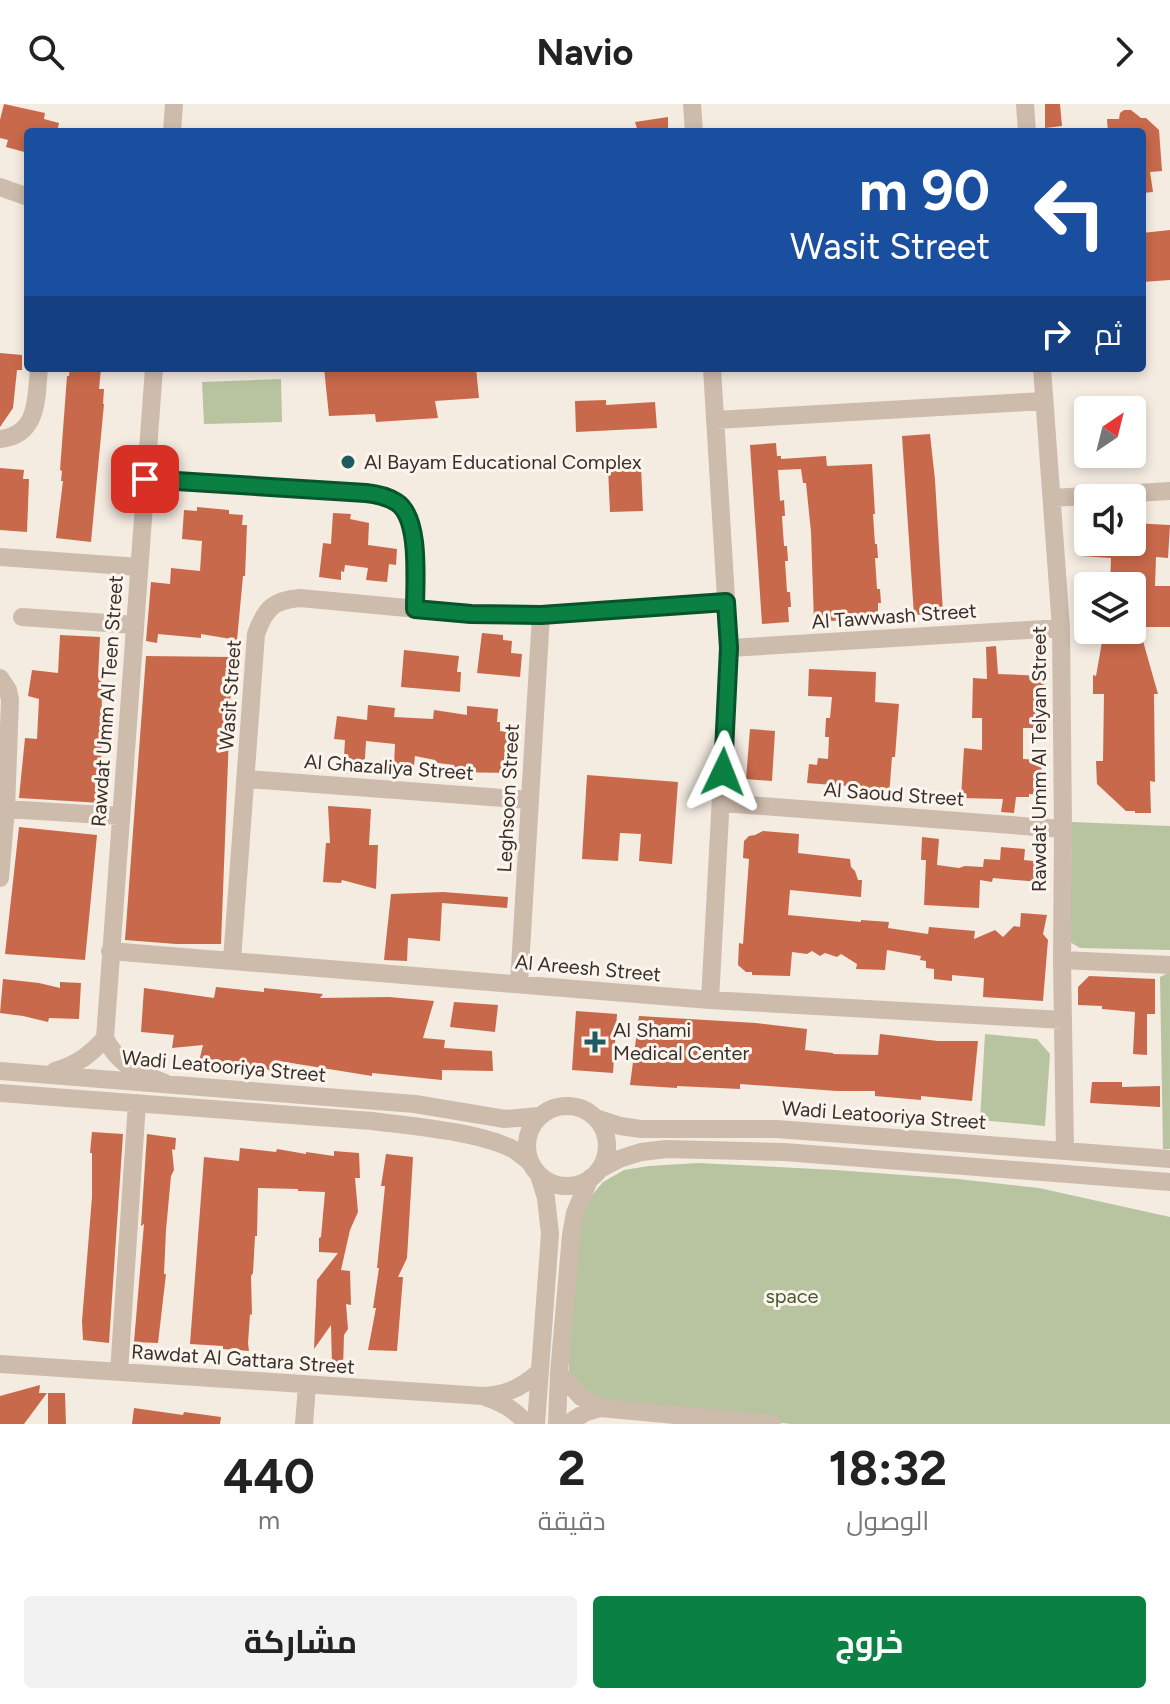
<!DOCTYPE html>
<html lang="ar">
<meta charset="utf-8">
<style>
body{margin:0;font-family:Figtree,Cairo,sans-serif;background:#f2f2f2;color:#222;direction:rtl;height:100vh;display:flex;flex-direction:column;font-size:30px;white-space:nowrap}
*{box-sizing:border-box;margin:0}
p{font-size:26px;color:#767676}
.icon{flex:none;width:44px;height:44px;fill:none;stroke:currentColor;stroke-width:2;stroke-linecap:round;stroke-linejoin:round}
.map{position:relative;height:1320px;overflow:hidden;direction:ltr}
.panel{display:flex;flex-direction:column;background:#fff;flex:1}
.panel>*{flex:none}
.guide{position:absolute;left:24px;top:24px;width:1122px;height:244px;border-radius:8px;box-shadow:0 4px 12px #0003;direction:rtl;background:#1a4fa0;color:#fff;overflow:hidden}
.needle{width:52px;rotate:35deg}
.tools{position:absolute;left:1074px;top:292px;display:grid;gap:16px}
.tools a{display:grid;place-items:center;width:72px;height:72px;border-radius:8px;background:#fff;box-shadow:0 4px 12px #0003;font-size:40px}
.pin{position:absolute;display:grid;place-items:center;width:68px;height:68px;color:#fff;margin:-34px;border-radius:16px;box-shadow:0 4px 12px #0006}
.me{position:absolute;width:88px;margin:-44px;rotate:2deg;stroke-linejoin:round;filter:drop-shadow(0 0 6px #0008)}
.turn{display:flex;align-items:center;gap:28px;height:168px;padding:0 24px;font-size:36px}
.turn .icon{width:104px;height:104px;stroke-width:2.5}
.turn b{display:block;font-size:56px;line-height:68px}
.then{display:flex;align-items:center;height:76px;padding:0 24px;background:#0003;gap:16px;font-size:30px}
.eta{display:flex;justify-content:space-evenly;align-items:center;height:136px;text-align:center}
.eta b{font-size:48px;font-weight:700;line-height:56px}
.action{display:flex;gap:16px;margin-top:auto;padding:16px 24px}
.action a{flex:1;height:92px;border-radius:8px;background:#0b8043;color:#fff;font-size:32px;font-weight:700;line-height:92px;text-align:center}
.action a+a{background:#f2f2f2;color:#222}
header{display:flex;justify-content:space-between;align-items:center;height:104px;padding:0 24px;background:#fff;font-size:36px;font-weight:700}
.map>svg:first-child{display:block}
.green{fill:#b8c4a0}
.building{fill:#c8694b}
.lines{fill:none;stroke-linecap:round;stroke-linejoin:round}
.minor{stroke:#cdbbac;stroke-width:18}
.route-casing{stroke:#07532c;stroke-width:20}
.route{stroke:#0b8043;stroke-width:14}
.poi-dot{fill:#1f5a5e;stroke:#fbf5ee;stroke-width:3}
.labels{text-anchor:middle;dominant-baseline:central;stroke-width:6;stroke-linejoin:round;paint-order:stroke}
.poi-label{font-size:20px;fill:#3b302b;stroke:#fbf5ee;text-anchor:start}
.street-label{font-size:20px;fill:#3b302b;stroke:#fbf5ee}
.park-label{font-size:20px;fill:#4a5a2e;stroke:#fbf5ee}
</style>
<header><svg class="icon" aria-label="forward" viewBox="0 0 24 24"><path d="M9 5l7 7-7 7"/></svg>Navio<svg class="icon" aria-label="search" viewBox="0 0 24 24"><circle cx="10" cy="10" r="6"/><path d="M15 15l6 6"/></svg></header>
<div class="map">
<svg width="1170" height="1320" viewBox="0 0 1170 1320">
<rect width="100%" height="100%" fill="#f4ebe1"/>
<!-- green -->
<path class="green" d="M281 275 282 318 204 320 202 278Z
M1072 718 1170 722V846L1080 844 1070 838Z
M1166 870H1170V1045H1163L1160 873Z
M985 930 1037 935 1050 950 1045 1022 980 1016Z
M698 1059 835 1066 958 1075 1039 1084 1170 1113V1320H791L599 1296 587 1291 569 1267V1222L576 1129 589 1095 603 1078 624 1066 649 1062Z"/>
<!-- building -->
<path class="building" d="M4 0 45 9 44 15 59 19 57 28H28V49L6 43 8 36 0 34V16Z
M1045 0H1060L1062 22 1045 24Z
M1124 6H1131L1141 14H1146L1159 26 1162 67 1150 68 1153 88 1142 89V28H1108L1107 15H1119L1120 9Z
M668 13V28H638L635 18Z
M1170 126V176L1142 178V129Z
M0 249 22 251V266H17L13 304 0 323Z
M70 264H101L99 285H104L103 300H104L91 438 56 434 63 377H61L62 367 60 366 67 272H69Z
M324 264H476L479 294 435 297 438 314 376 318 375 310 329 312Z
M606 296V301L655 298 657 324 576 328 575 297Z
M930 330 935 376 943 509 914 511 902 332Z
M776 339 777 352H781V355L826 352 827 362 872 360 875 410H873L875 440H877L878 454H875L877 485H880L881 499H878V514L814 518 811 428 806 379H803L801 365 778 366 780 397 784 396 785 412H782L784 442H787L788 457H785L787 488H790L791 503H788L789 518 762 520 750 341Z
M629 359V362H641L643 407 610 408 608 364H618V360Z
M0 364 24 366 23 375H29L27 428 0 426Z
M197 403 229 406V410L243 411 242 421H247L245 472H243L237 536 201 530V534L158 530 157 539 146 537 151 478 170 480 171 464 200 467 202 437 182 435 184 406 197 407Z
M333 409 351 410 350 415 369 419 368 441 397 445 396 461 389 460 387 478 366 476 368 464 345 461 344 468 341 467V476L319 473 323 439 331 440Z
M1132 419 1170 421 1168 454 1156 453 1155 482H1170V523H1139L1158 590H1154L1155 678 1150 677 1151 709H1135V707H1126L1097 680 1096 657H1103L1104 590H1093V571L1096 572 1102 538 1123 540 1132 533V482H1110L1111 454 1081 452 1082 438H1132Z
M482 529 503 531V536L512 537 511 549 522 550 520 573 477 569Z
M60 531 100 533 98 573H102L101 699 19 694 25 634 37 635 39 595 28 592 32 566 58 569Z
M996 542 998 570 1044 572 1043 599H1041V624H1023V655L1042 656 1040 691 1029 690V693H1016L1014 709 1001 708 1003 695 961 694 964 644 982 646V614H972L973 574 987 575 986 543Z
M404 546 459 552 457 568H461L460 588 401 583Z
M146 552 232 553 221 840H176L125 836Z
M809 565 876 568 875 598 899 600 895 653H892L889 692 872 690V684L807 679 809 660 817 661 818 654 828 655 829 633H825L826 614H830L832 593 808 592Z
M368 601 395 604 394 613 433 615 434 606 467 611V602L498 605 497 618H500V627L516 629 515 669 454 668V661L438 659 435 656 415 652 414 661 394 660 395 640 366 637 364 671 343 669 345 636 334 635 337 612 367 616Z
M750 625 775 627 772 677 746 675Z
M587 671 678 678 672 760 639 757 641 730 620 729 618 757 582 755Z
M328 702 371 705 369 741H378L376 785 342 776 341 779 323 778 326 739H330Z
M19 723 97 731 85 856 5 850Z
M763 727 799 730 798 749 850 755 851 763 855 767 858 776H862L861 793 790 786 788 811 861 818V816L889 818 888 824 928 830 929 823 975 827 974 835 995 826 1003 833 1014 822 1020 823 1021 809 1047 811 1043 830 1048 836 1043 897 983 893 984 874 952 871V877L934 875V865L926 864V857L920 856 921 852 887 846 885 866 856 865 857 860 841 850 837 853 825 849 820 852 812 847 807 850 792 848 790 872 752 871V868H746L738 861 739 839 743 840 749 755 743 754 744 737 749 732 755 731Z
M922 733 939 735 937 761 959 764 965 762 983 763 984 755 1000 756 1001 743 1025 745 1024 756 1042 758 1040 778 993 774 992 778 980 776 979 804 924 801 926 756H921Z
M443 788 508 793 507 804 442 799 440 837 408 834 407 857 384 856 391 790Z
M1089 872 1155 875V910H1147V951L1133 950 1135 908 1102 905V902L1078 901V883Z
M3 875 39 879 60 884V878L81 879 79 915 49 914 48 918 23 912 0 909Z
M216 883 264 888V884L323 890 320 894 389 893 434 897 423 934 445 936 444 944 492 947 493 967 442 966V976L372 969V972L279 957 272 967 257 962V968L198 962 203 941 172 944 174 931 141 928 144 884 214 894Z
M454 898 498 901 495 928 450 923Z
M576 907 617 910 613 969 572 966Z
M639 912 756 919 807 925 805 946 833 949V950L878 951 880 930 938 937H978L972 997 921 992V996L875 992V987H837L740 980V985L677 982V984L630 981Z
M1092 978H1122V983L1160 982V1003L1090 999Z
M92 1028 123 1030 109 1239 83 1236 82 1217 92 1093V1049H90Z
M147 1030 176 1034 175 1046 172 1045 174 1066 171 1072 166 1126 164 1170H166L158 1239 134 1238 144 1120 141 1122Z
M240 1044 276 1048 277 1045 306 1050V1048L334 1052V1047L359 1049 360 1074H355L358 1108 350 1126 341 1166 350 1167 351 1201 346 1200 348 1225 344 1231 343 1264 332 1262 331 1221 314 1245 317 1176 338 1149 319 1148V1134L321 1133 325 1088 298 1087V1085L258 1084 257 1132H255L253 1169 251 1172 252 1211 250 1210 248 1239 249 1247 223 1245V1242L190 1240 204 1053 239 1057Z
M386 1050 413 1053 407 1154 398 1173H403L397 1247 368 1246 376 1204H373L379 1164H377L385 1082H381Z
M40 1281 39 1289H47L24 1320H0V1292Z
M48 1289H65L66 1320H48Z
M134 1304 183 1311 184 1308 221 1313 220 1320H132Z"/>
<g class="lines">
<!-- minor -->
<path class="minor" d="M692 0 694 28
M1025 0 1027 28
M172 28 174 0
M0 83 28 93
M154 264 105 934C119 962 138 968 165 979
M1042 264 1061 524 1063 725 1062 856 1065 1046
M716 316 1044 297
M0 335C39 331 36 294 39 264
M145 375 366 389C411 396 413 414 414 455 414 471 415 488 415 505
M1053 394 1170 387
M0 453 139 463
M22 513 135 521
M729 544 1061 524
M0 574 8 586 10 596 6 705 0 774
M246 675 530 696
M722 699 1063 725
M6 705 120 712
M110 847 710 896 1063 916
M232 856 256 530C265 505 273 496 300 494L471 510 541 511 726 498
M1062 856 1170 861
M519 880 541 511
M710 896 729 544 712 264
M0 967 415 1000 505 1015 539 1012
M55 967C77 961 91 950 105 934
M0 989 372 1017C410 1022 484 1028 516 1047 521 1051 526 1055 531 1059
M527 1042a40 40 0 1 1 80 0a40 40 0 1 1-80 0Z
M596 1014 620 1022 641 1025H777L1170 1055
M600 1065 619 1055 641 1048 667 1045 784 1048 1170 1078
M0 1260 483 1292C505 1291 521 1284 538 1269
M119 1268 137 999
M559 1269 581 1293 600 1304
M485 1293C503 1299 515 1306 527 1320
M304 1320 307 1282
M536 1320 550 1130 546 1094 539 1071
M557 1320 559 1269 571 1131 575 1109 590 1074
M567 1320 586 1308 600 1304 772 1320"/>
</g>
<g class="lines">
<!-- route casing -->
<g class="route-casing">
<path id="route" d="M145 375 366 389C376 390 386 392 396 398 421 413 415 478 415 505L471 510 541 511 726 498 729 544 723 668"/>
</g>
<!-- route -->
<use href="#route" class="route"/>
</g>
<!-- markers -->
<g class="poi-dot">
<circle cx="348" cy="358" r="8"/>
<path d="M591 926h8v8h8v8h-8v8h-8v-8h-8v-8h8z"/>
</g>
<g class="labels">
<!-- poi labels -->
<g class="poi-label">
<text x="364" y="358">Al Bayam Educational Complex</text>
<text x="613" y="926">Al Shami<tspan x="613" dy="23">Medical Center</tspan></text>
</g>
<!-- street labels -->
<g class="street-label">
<text transform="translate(894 512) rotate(-4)">Al Tawwash Street</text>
<text transform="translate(230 591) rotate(-86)">Wasit Street</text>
<text transform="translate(107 597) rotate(-86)">Rawdat Umm Al Teen Street</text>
<text transform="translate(1039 655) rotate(-90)">Rawdat Umm Al Telyan Street</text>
<text transform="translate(389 663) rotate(4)">Al Ghazaliya Street</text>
<text transform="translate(894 690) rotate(4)">Al Saoud Street</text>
<text transform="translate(508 694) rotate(-87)">Leghsoon Street</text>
<text transform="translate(588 864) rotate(5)">Al Areesh Street</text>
<text transform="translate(224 962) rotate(5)">Wadi Leatooriya Street</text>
<text transform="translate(884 1011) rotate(4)">Wadi Leatooriya Street</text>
<text transform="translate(243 1255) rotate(4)">Rawdat Al Gattara Street</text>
</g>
<!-- park labels -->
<g class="park-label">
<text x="792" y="1192">space</text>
</g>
</g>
</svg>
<div class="tools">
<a><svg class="needle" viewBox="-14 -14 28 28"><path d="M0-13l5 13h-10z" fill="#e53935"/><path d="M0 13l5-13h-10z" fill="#767676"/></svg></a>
<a><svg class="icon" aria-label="sound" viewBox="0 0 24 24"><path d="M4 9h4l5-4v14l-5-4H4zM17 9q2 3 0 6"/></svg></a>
<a><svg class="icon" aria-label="layers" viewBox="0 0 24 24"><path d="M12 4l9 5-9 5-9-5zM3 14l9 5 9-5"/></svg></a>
</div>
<div class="pin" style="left:145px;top:375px;background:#d93025"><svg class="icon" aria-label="arrive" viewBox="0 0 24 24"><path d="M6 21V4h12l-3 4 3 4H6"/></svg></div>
<svg class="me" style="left:723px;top:668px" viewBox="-20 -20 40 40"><path d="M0-17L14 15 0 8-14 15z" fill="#0b8043" stroke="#fff" stroke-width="4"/></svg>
<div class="guide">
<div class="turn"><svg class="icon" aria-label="left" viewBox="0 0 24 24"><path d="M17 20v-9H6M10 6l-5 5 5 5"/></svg><div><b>90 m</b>Wasit Street</div></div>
<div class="then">ثم<svg class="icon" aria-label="right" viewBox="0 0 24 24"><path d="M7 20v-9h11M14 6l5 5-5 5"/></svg></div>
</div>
</div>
<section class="panel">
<div class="eta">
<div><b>18:32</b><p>الوصول</p></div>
<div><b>2</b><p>دقيقة</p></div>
<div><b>440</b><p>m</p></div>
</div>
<div class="action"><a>خروج</a><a>مشاركة</a></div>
</section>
